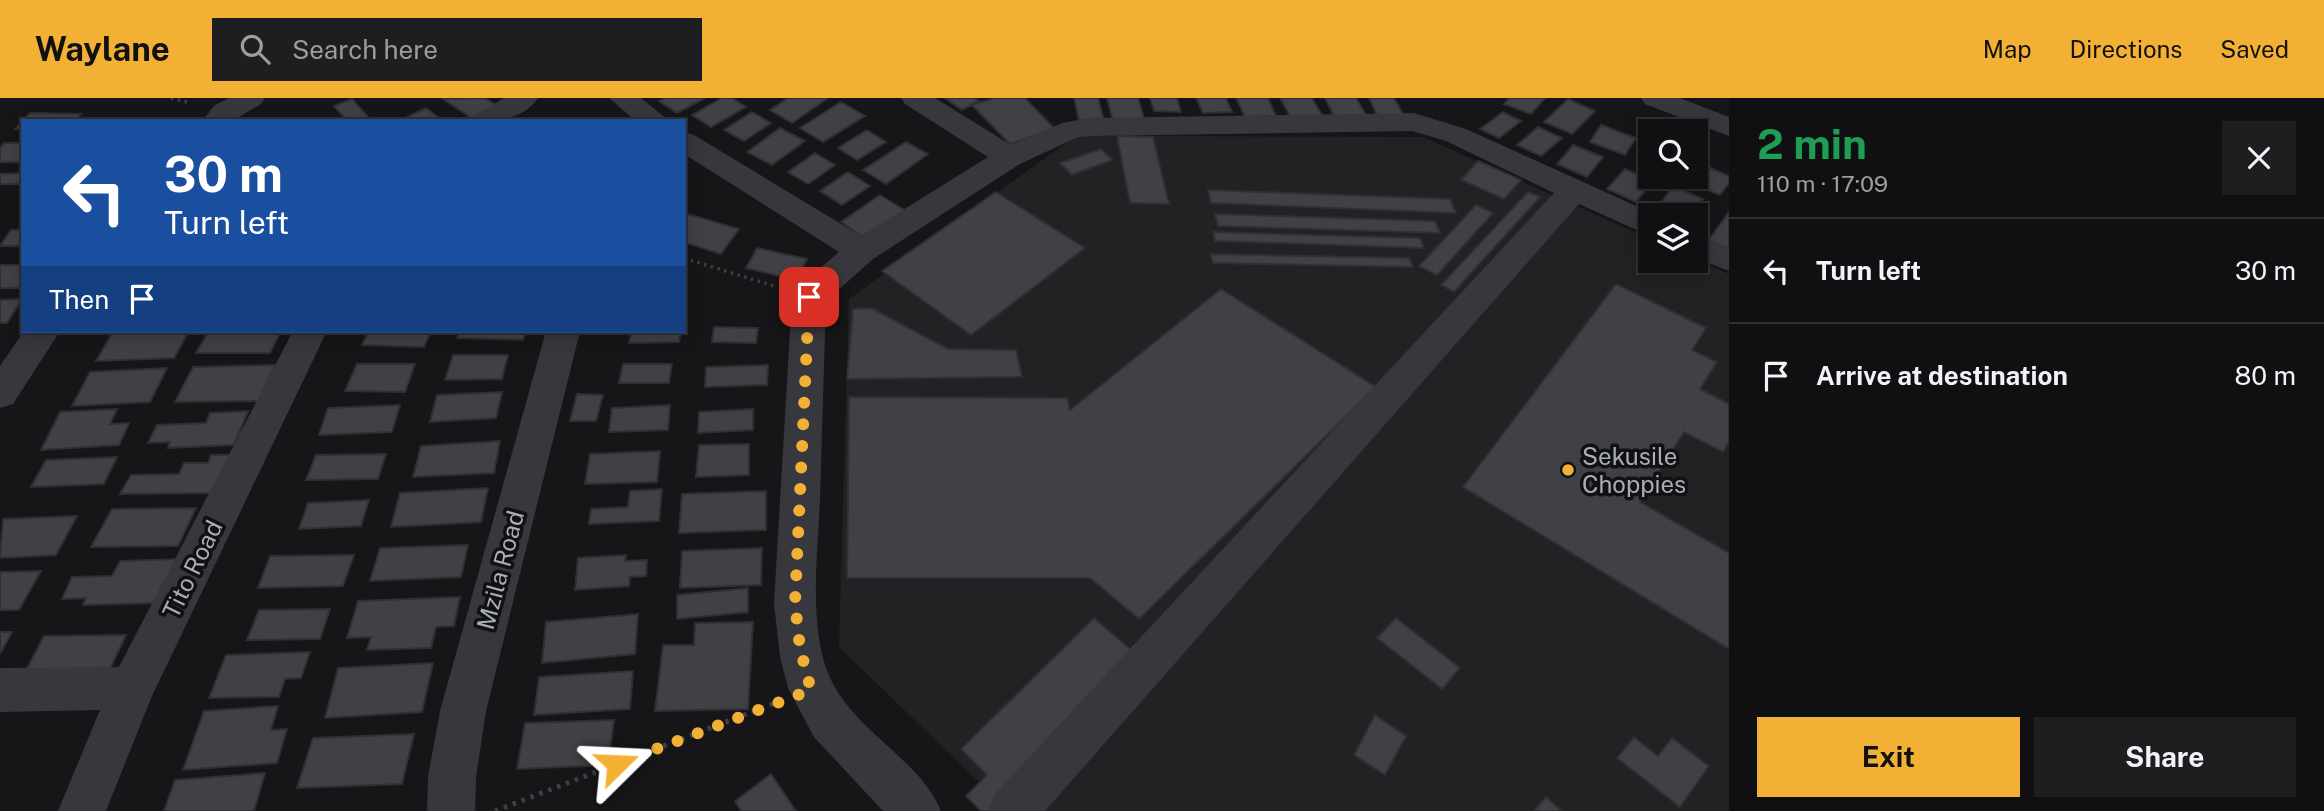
<!DOCTYPE html>
<meta charset="utf-8">
<style>
body{margin:0;font-family:"Public Sans",sans-serif;background:#1e1e20;color:#f1f3f6;height:100vh;display:flex;flex-direction:column;font-size:26px;white-space:nowrap}
*{box-sizing:border-box;margin:0}
p{font-size:23px;color:#9c9d9f}
.icon{flex:none;width:38px;height:38px;fill:none;stroke:currentColor;stroke-width:2;stroke-linecap:round;stroke-linejoin:round}
.map{position:relative;flex:1;overflow:hidden}
.side{display:flex;flex-direction:column;background:#101012;width:595px}
.side>*{flex:none}
.guide{position:absolute;left:21px;top:21px;width:665px;height:214px;border-radius:0px;box-shadow:0 4px 18px #0003,0 0 0 2px #303032;background:#1a4fa0;color:#fff;overflow:hidden}
.controls{position:absolute;left:1638px;top:21px;display:grid;gap:14px}
.controls a{display:grid;place-items:center;width:70px;height:70px;border-radius:0px;background:#101012;box-shadow:0 4px 18px #0003,0 0 0 2px #303032;font-size:35px}
.pin{position:absolute;display:grid;place-items:center;width:60px;height:60px;color:#fff;margin:-30px;border-radius:14px;box-shadow:0 4px 10px #0006}
.me{position:absolute;width:77px;margin:-38px;rotate:69deg;stroke-linejoin:round;filter:drop-shadow(0 0 5px #0008)}
.turn{display:flex;align-items:center;gap:24px;height:147px;padding:0 28px;font-size:32px}
.turn .icon{width:91px;height:91px;stroke-width:2.5}
.turn b{display:block;font-size:49px;line-height:60px}
.then{display:flex;align-items:center;height:66px;padding:0 28px;background:#0003;gap:14px;font-size:26px}
.round{display:grid;place-items:center;flex:none;width:74px;height:74px;border-radius:0px;background:#1e1e20}
.head{display:flex;align-items:center;justify-content:space-between;height:119px;padding:0 28px}
h1{font-size:42px;font-weight:700;line-height:52px;color:#1e9e55}
.cta{display:flex;gap:14px;margin-top:auto;padding:14px 28px}
.cta a{flex:1;height:80px;border-radius:0px;background:#f2b134;color:#111;font-size:28px;font-weight:700;line-height:80px;text-align:center}
.cta a+a{background:#1e1e20;color:#f1f3f6}
ul{padding:0;list-style:none}
li{display:flex;align-items:center;gap:21px;height:105px;padding:0 28px;border-top:2px solid #303032}
li div{flex:1}
li b{display:block;font-size:26px}
li em{font-style:normal}
header{display:flex;align-items:center;gap:42px;box-sizing:border-box;height:98px;padding:0 35px;background:#f2b134;color:#111}
header strong{font-size:33px}
nav{display:flex;gap:38px;margin-inline-start:auto;font-size:24px}
.search{width:490px;height:63px;background:#1e1e20;display:flex;align-items:center;gap:18px;box-sizing:border-box;padding:0 24px;border-radius:0px;color:#9c9d9f;font-size:26px}
main{display:flex;flex:1;min-height:0}
.map>svg:first-child{display:block}
.built{fill:#222225}
.building{fill:#404145;stroke:#303034;stroke-width:2}
.lines{fill:none;stroke-linecap:round;stroke-linejoin:round}
.path-far1{stroke:#3d3f44;stroke-width:3.5;stroke-dasharray:2.5 4.5;stroke-linecap:butt}
.path{stroke:#3d3f44;stroke-width:5;stroke-dasharray:3.5 6;stroke-linecap:butt}
.minor{fill:#37383d;fill-rule:evenodd}
.route{stroke:#f2b134;stroke-width:12;stroke-dasharray:0 21.6}
.poi-dot{fill:#f2b134;stroke:#111113;stroke-width:2.5}
.labels{text-anchor:middle;dominant-baseline:central;stroke-width:7;stroke-linejoin:round;paint-order:stroke}
.poi-label{font-size:24px;fill:#a8adb8;stroke:#111113;text-anchor:start}
.street-label{font-size:24px;fill:#a8adb8;stroke:#111113}
</style>
<header>
<strong>Waylane</strong>
<div class="search"><svg class="icon" aria-label="search" viewBox="0 0 24 24"><circle cx="10" cy="10" r="6"/><path d="M15 15l6 6"/></svg>Search here</div>
<nav><a>Map</a><a>Directions</a><a>Saved</a></nav>
</header>
<main>
<div class="map">
<svg width="1729" height="713" viewBox="0 0 1729 713">
<rect width="100%" height="100%" fill="#161618"/>
<!-- built -->
<path class="built" d="M1076 38 1423 39 1650 141V163L1696 161 1729 176V713H1009L839 549 849 201Z"/>
<!-- building -->
<path class="building" d="M485 0 497 8 473 21 443 1Z
M665 0H705L677 15 659 3Z
M722 0H732L746 9 711 29 692 17Z
M788 0H828L792 25 770 12Z
M945 0H974L979 3 962 12Z
M995 0H1025L1055 31 1010 46 972 7Z
M1074 0H1098L1104 23H1079Z
M1107 0H1138L1145 23H1113Z
M1150 0H1177L1181 14 1154 13Z
M1196 0H1226L1232 14 1203 15Z
M1236 0H1268L1276 18 1245 19Z
M1280 0H1312L1323 19 1291 20Z
M1325 0H1356L1369 22H1336Z
M1369 0H1394L1407 23H1380Z
M1509 0H1545L1531 16 1504 6Z
M352 1 371 22 347 23 334 8Z
M1568 1 1595 13 1572 36 1544 24Z
M841 4 865 18 823 44 800 30Z
M426 10 443 23 405 20Z
M752 14 771 25 744 43 724 32Z
M1503 14 1521 23 1499 40 1480 31Z
M30 15 81 16 75 23H23V31H15Z
M1601 27 1636 40 1625 57 1590 44Z
M1538 29 1562 40 1541 58 1517 47Z
M780 30 805 43 772 67 747 54Z
M867 32 886 44 857 62 838 50Z
M1117 38 1153 39 1169 106 1130 105Z
M906 44 928 56 886 86 863 72Z
M4 45H23V64H0V50Z
M1573 47 1603 59 1587 79 1557 66Z
M1650 50V68L1638 63Z
M1101 51 1112 62 1072 77 1060 65Z
M815 55 835 67 808 86 788 74Z
M1478 63 1521 82 1504 101 1461 82Z
M1706 68 1729 78V85L1720 97 1692 86Z
M1625 71 1653 83 1636 104 1607 91Z
M848 74 870 88 842 107 820 93Z
M23 75 21 86H0V76Z
M1673 88 1703 101 1691 117H1652Z
M1208 92 1450 101 1456 115 1211 105Z
M996 94 1085 150 971 237 882 173Z
M1528 94 1540 99 1454 194 1441 187Z
M880 97 906 113 866 141 841 124Z
M1476 107 1493 115 1437 177 1419 168Z
M1729 114V154L1707 144Z
M684 115 739 131 721 156 684 144Z
M1215 116 1435 123 1440 135 1218 128Z
M11 132H23V148H0Z
M1213 134 1420 140 1424 150 1215 143Z
M757 150 807 161 796 182 746 170Z
M1210 156 1409 160 1413 169 1213 165Z
M0 167H23V190H0Z
M1616 186 1706 230 1692 252 1717 264 1700 291 1729 306V344L1723 354 1684 334 1640 404 1729 455V551L1463 389Z
M1221 191 1376 289 1139 521 1090 480H847L849 299 1067 300 1070 312Z
M22 201 7 225H0V202Z
M871 210 948 251 1016 252 1022 279 847 281 853 211Z
M714 229 758 230 756 245 712 244Z
M189 233 174 260 96 263 113 234Z
M209 233H281L270 255H196Z
M369 233H431L424 249 362 247Z
M460 233H526L523 242 457 240Z
M632 233H681L679 244 629 245Z
M453 257H508L502 281 445 282Z
M357 266H415L405 294 345 293Z
M623 266H672L669 285H619Z
M275 267 259 303 175 304 193 269Z
M768 267 767 287 705 289 706 269Z
M167 270 150 304 72 308 90 274Z
M502 294 496 320 430 324 437 297Z
M577 296 603 297 596 323H570Z
M400 307 392 334 319 337 328 310Z
M670 307 668 332 609 334 612 310Z
M117 311 110 326 129 325 119 347 41 352 60 314Z
M753 311V332L698 335 699 314Z
M248 313 234 347 168 350 170 344 148 345 157 327 206 325 210 315Z
M500 343 494 375 413 379 421 348Z
M749 346V377L696 379 699 347Z
M660 353 657 384 585 386 590 356Z
M386 356 378 381 306 382 316 357Z
M211 357H234L216 395 120 396 131 377 179 376 184 365H208Z
M117 359 104 386 31 389 46 362Z
M488 390 481 424 391 429 400 395Z
M662 391 659 423 589 426 591 411 628 409 630 393Z
M766 393V432L679 435 682 396Z
M369 402 361 428 299 431 308 405Z
M196 410 178 448 91 449 112 411Z
M77 418 56 457 0 460 3 421Z
M468 447 461 479 370 483 380 450Z
M762 450 761 487 680 490 682 453Z
M354 457 343 488 258 490 270 458Z
M626 457 625 463 647 462 646 478 630 479 629 488 575 492 578 460Z
M180 461 160 505 83 507 86 500 62 501 72 479 112 478 120 463Z
M41 473 19 512H0V474Z
M748 490V514L677 521V497Z
M460 499 454 528 436 529 431 550 367 552 371 539 347 540 358 503Z
M330 511 320 541 247 542 259 512Z
M638 516 635 556 542 565 546 524Z
M1094 520 1142 561 996 713H981L966 698 987 677 961 651Z
M1396 520 1460 570 1442 591 1377 540Z
M753 524 748 611 655 613 663 547H694L695 525Z
M0 534H12L0 556Z
M126 537 106 579 22 580 44 538Z
M310 554 301 580 285 581 279 599 209 600 226 557Z
M433 565 422 614 325 620 338 570Z
M633 573 630 611 534 617 539 579Z
M278 608 271 632 287 631 277 665 183 672 204 613Z
M1375 617 1406 638 1385 677 1354 657Z
M614 622 608 667 517 671 525 625Z
M414 636 402 686 297 690 313 640Z
M1634 639 1658 658 1672 640 1709 668 1680 709 1617 660Z
M265 675 254 713H164L175 682Z
M771 676 796 713H741L735 703Z
M1546 699 1562 713H1534Z"/>
<g class="lines">
<!-- path-far1 -->
<path class="path-far1" d="M171 0 191 5
M684 160 777 189"/>
<!-- path -->
<path class="path" d="M495 713 775 605"/>
<!-- minor -->
<path class="minor" d="M229 0H265L261 6 232 23H202L215 7Z
M504 0H538C522 23 496 23 471 23L475 17Z
M609 0H641L669 23H636Z
M901 0H935L1011 47 1062 25 1090 20 1414 15 1466 31 1656 117H1650V138L1579 106 1045 713H988L995 696 1554 95 1446 43 1412 33 1090 38 1078 39 1020 66 873 161 826 203C824 269 822 334 820 400 818 455 807 534 832 584 858 635 921 663 941 713H883L814 639 788 590 780 559 774 505 792 199 797 190 839 154 684 56V34L694 37 861 138 988 59 905 6Z
M1641 0H1680L1729 19V38L1645 6Z
M1696 136 1729 149V173L1696 160Z
M24 233H60L13 306 0 310V268Z
M293 233H327L152 598 106 713H58L100 612 0 614V570L119 569Z
M546 233H580L486 613 476 679 475 713H427L428 679 440 613Z"/>
</g>
<g class="lines">
<!-- route -->
<path class="route" d="M617 666 811 592 800 550 795 505 809 199"/>
</g>
<!-- markers -->
<circle class="poi-dot" cx="1568" cy="372" r="7"/>
<g class="labels">
<!-- poi labels -->
<g class="poi-label">
<text x="1582" y="358">Sekusile<tspan x="1582" dy="28">Choppies</tspan></text>
</g>
<!-- street labels -->
<g class="street-label">
<text transform="translate(192 471) rotate(-64)">Tito Road</text>
<text transform="translate(500 472) rotate(-75)">Mzila Road</text>
</g>
</g>
</svg>
<div class="controls">
<a><svg class="icon" aria-label="search" viewBox="0 0 24 24"><circle cx="10" cy="10" r="6"/><path d="M15 15l6 6"/></svg></a>
<a><svg class="icon" aria-label="layers" viewBox="0 0 24 24"><path d="M12 4l9 5-9 5-9-5zM3 14l9 5 9-5"/></svg></a>
</div>
<div class="pin" style="left:809px;top:199px;background:#d93025"><svg class="icon" aria-label="arrive" viewBox="0 0 24 24"><path d="M6 21V4h12l-3 4 3 4H6"/></svg></div>
<svg class="me" style="left:617px;top:666px" viewBox="-20 -20 40 40"><path d="M0-17L14 15 0 8-14 15z" fill="#f2b134" stroke="#fff" stroke-width="4"/></svg>
<div class="guide">
<div class="turn"><svg class="icon" aria-label="left" viewBox="0 0 24 24"><path d="M17 20v-9H6M10 6l-5 5 5 5"/></svg><div><b>30 m</b>Turn left</div></div>
<div class="then">Then<svg class="icon" aria-label="arrive" viewBox="0 0 24 24"><path d="M6 21V4h12l-3 4 3 4H6"/></svg></div>
</div>
</div>
<section class="side">
<div class="head"><div><h1>2 min</h1><p>110 m · 17:09</p></div><a class="round"><svg class="icon" aria-label="close" viewBox="0 0 24 24"><path d="M6 6l12 12M18 6L6 18"/></svg></a></div>
<ul>
<li><svg class="icon" aria-label="left" viewBox="0 0 24 24"><path d="M17 20v-9H6M10 6l-5 5 5 5"/></svg><div><b>Turn left</b></div><em>30 m</em></li>
<li><svg class="icon" aria-label="arrive" viewBox="0 0 24 24"><path d="M6 21V4h12l-3 4 3 4H6"/></svg><div><b>Arrive at destination</b></div><em>80 m</em></li>
</ul>
<div class="cta"><a>Exit</a><a>Share</a></div>
</section>
</main>
